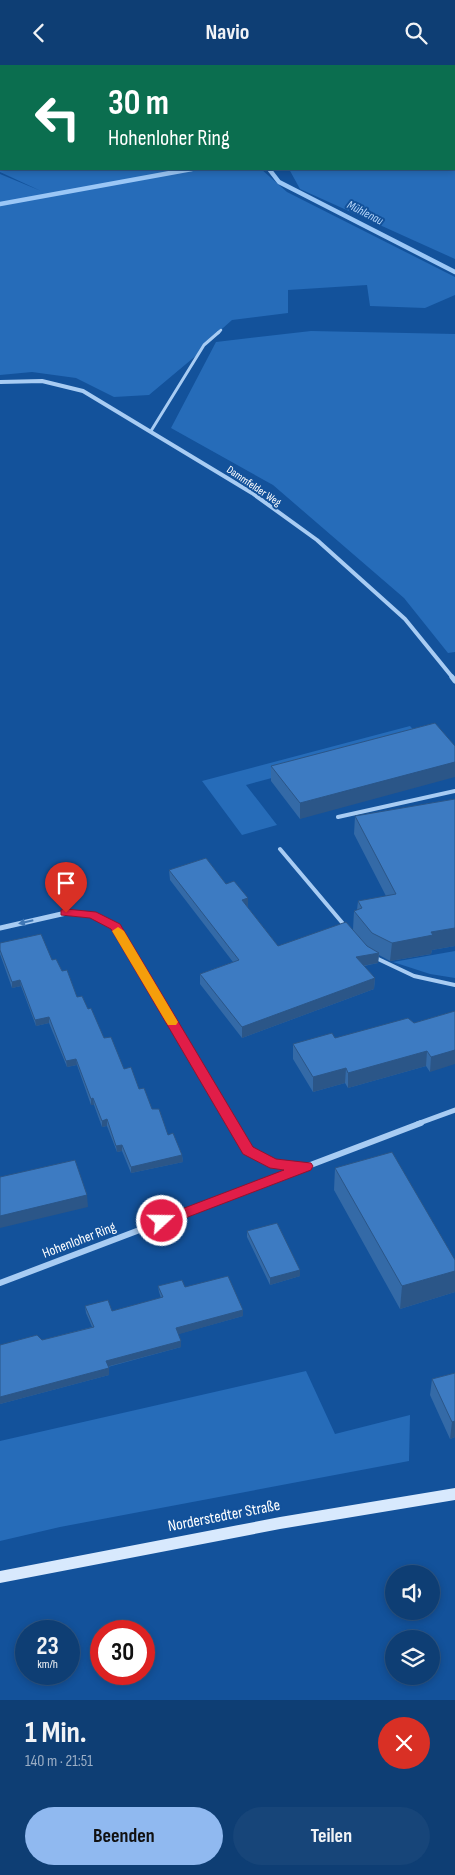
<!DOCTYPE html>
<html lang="de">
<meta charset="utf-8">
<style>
body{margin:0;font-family:"Sofia Sans Condensed",sans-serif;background:#174579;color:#f1f3f6;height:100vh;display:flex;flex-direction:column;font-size:19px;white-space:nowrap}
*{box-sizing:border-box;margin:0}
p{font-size:16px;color:#9baec5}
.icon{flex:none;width:28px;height:28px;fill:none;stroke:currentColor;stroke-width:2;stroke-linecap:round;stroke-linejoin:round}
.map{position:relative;height:1635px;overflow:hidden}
.details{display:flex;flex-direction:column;background:#0e3e74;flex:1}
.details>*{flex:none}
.banner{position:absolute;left:0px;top:0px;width:455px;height:105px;box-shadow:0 2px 8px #0003,0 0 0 1px #2e5786;background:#0b6e4f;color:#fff;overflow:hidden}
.controls{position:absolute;left:385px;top:1500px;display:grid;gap:10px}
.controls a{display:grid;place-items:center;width:55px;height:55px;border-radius:50%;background:#0e3e74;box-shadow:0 2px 8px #0003,0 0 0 1px #2e5786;font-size:25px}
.speed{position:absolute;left:15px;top:1555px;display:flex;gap:10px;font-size:25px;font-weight:700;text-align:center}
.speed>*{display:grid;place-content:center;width:65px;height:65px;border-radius:50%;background:#0e3e74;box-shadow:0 2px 8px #0003,0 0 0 1px #2e5786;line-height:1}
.speed small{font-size:12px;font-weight:400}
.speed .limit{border:8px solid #d22;background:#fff;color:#111}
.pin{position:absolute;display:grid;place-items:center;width:42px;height:42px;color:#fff;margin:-51px -21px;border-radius:50% 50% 50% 0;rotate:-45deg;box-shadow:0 0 5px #0007}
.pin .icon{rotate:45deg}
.me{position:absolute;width:55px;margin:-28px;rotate:69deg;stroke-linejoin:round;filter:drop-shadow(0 0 4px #0008)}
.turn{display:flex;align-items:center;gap:18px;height:105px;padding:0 25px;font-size:22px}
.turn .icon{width:65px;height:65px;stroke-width:2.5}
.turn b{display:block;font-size:35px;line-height:42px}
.round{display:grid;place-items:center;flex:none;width:52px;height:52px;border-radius:26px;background:#174579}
.summary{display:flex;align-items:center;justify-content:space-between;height:85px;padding:0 25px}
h1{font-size:30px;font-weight:700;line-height:38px}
.primary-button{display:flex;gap:10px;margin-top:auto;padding:10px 25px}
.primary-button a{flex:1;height:58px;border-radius:30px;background:#90b9f0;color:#111;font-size:20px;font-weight:700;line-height:58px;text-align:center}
.primary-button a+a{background:#174579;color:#f1f3f6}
header{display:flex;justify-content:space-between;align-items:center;height:65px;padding:0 25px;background:#0e3e74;font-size:22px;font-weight:700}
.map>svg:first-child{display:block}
.green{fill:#266cb9}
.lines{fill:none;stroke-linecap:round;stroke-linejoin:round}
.stream{stroke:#9bc7f6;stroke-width:4.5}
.lane-far2{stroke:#a8ccf3;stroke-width:2.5}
.lane-far1{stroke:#a8ccf3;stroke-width:3}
.lane{stroke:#a8ccf3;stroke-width:4}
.street-far2{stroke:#a8ccf3;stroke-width:4}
.street-far1{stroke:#a8ccf3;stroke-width:5}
.street{stroke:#a8ccf3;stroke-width:6}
.secondary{fill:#d8e9fd;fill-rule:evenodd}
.wall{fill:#346aa7}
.shaded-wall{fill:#2b5688}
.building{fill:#3d7bc2;stroke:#2b5688}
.oneway{fill:#4077b5}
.route{fill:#e11d48;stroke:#92132f}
.slow{fill:#f59e0b}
.labels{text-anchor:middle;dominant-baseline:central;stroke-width:4;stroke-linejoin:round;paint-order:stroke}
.far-street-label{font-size:11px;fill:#fff;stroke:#13529b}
.far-water-label{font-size:12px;font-style:italic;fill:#b5d6fa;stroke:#13529b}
.street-label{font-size:14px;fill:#fff;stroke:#13529b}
.near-street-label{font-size:16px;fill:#fff;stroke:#13529b}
</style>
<header><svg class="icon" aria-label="back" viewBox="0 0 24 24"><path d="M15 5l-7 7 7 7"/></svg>Navio<svg class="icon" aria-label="search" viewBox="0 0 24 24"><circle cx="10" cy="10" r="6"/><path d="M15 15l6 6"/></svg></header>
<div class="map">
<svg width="455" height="1635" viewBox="0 0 455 1635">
<rect width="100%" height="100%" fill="#13529b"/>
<!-- green -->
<path class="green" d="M0 0H427L1 1V104H261L287 127 455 212V230L425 243 370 241 367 220 288 225V248L232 255 204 280 198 289 149 330 114 332 76 313 32 307 0 310V109L41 126 0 107Z
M439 0H455V194L300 124 289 104H454V1H436Z
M311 266 455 269V587L448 588 404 533 273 420 171 363 216 277Z
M410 661 421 673 246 720 277 760 242 770 202 716Z
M455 886V913L430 909 393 897Z
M306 1306 335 1369 410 1350 409 1396 60 1462 0 1476V1376Z"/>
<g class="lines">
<!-- stream -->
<path class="stream" d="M428 1 431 0
M269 104 279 117 455 207
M0 139 192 104"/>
<!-- lane-far2 -->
<path class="lane-far2" d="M218 268 221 265"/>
<!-- lane-far1 -->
<path class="lane-far1" d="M151 366 204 280 219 267"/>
<!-- lane -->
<path class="lane" d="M338 752 455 726
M280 784 345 861
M376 893 414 911 455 920"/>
<!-- street-far2 -->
<path class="street-far2" d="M0 317 42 316 83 326 252 428 317 475 405 554 453 613"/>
<!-- street-far1 -->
<path class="street-far1" d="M452 612 455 616
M0 863 66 848 92 850 116 862 232 1059
M417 1059 455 1045"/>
<!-- street -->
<path class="street" d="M232 1058 248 1086 274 1099 304 1101
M0 1218 421 1058"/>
<!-- secondary -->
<path class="secondary" d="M455 1423V1435L280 1464 0 1518V1506L280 1452Z"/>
</g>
<!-- wall -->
<path class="wall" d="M435 658 300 754 271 716V701Z
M455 734V881L432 885 431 889 390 896 379 890 378 898 364 901 375 913 374 924 242 973 200 919V909L233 897 170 815 169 805 226 819 248 844 278 881 353 864 354 846 357 845 358 836 386 831 354 769 355 751Z
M0 878 52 895 62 906 77 932 88 944 104 973 124 1004 139 1024 168 1070 182 1090 183 1097 131 1108 122 1086 117 1087 107 1061 102 1062 94 1040H91L77 1000 67 1002 49 958 36 961 21 921 12 923 0 889Z
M455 946 430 1007 426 1001 348 1023 345 1018 313 1027 293 994V979L335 973 414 958Z
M335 1103 455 1195V1227L400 1244 334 1125Z
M247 1166 300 1211 270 1220 247 1172Z
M158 1221 185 1222 243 1245V1251L178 1269 181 1276V1282L108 1302 109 1310 0 1339V1280L42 1275 92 1262 86 1248 85 1241 112 1246 161 1233 159 1227Z
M455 1308V1372L450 1374 430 1330 432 1314Z"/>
<!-- shaded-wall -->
<path class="shaded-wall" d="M455 697V712L300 754V738Z
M248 833V844L242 835Z
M455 863V881L432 885 431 889 390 896 392 878 431 867Z
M379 888 378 898 356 902V892Z
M375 913 374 924 242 973V962Z
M20 915 21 921 12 923V917Z
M49 952V958L36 961 35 955Z
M455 985V999L430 1007 431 992Z
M427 986 426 1001 348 1023V1008Z
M76 994 77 1000 67 1002 66 996Z
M346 1003 345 1018 313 1027V1012Z
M93 1033 94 1040H91V1034Z
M107 1054V1061L102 1062V1056Z
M122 1080V1086L117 1087 116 1081Z
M182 1090 183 1097 131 1108V1102Z
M87 1130 88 1142 0 1163V1151Z
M300 1205V1211L270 1220V1213Z
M455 1206V1227L400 1244 402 1221Z
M243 1245V1251L176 1270V1263Z
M181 1276V1282L106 1302V1296Z
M109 1303V1310L0 1339V1332Z
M455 1356V1372L450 1374 452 1357Z"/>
<!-- building -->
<path class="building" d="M435 658 455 681V697L300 738 271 701Z
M455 734V863L431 867 433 870 392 878 372 868 354 846 362 843 358 836 396 829 355 751Z
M206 793 226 819 234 816 248 833 242 835 278 881 346 857 367 881 379 888 356 892 375 913 242 962 200 909 239 895 169 805Z
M41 869 52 895 56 894 62 906 67 905 77 932 82 931 88 944 91 943 104 973 111 972 124 1004 131 1002 139 1024 144 1023 152 1044H159L168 1070 173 1068 182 1090 131 1102 122 1080 116 1081 107 1054 102 1056 93 1033 91 1034 76 994 66 996 49 952 35 955 20 915 12 917 0 885V878Z
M455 946V985L431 992 427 986 348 1008 346 1003 313 1012 293 979 332 968 335 973 408 953 414 958Z
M392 1087 455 1195V1206L402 1221 335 1103Z
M75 1095 87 1130 0 1151V1112Z
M277 1158 300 1205 270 1213 247 1166Z
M228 1211 243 1245 176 1263 181 1276 106 1296 109 1303 0 1332V1280L37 1270 42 1275 94 1262 85 1241 108 1235 112 1246 163 1232 158 1221 182 1215 185 1222Z
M455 1308V1356L452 1357 432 1314Z"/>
<!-- one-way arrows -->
<defs><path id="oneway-solid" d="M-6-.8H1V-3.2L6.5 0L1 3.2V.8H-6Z" transform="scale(1.25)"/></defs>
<use class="oneway" href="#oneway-solid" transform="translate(26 857) rotate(167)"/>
<!-- route -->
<path class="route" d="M66 844 96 847 120 859 253 1082 276 1094 311 1098 313 1101 311 1105 167 1160H158L156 1156 158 1153 284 1105 270 1103 243 1089 111 864 90 853 61 850V845Z"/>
<!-- slow -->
<path class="slow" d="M118 862 124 866 178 957 176 960H168L166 957 112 866Z"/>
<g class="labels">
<!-- far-street labels -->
<g class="far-street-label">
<text transform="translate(254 421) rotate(34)">Dammfelder Weg</text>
</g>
<!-- far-water labels -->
<g class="far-water-label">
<text transform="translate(365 148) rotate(27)">Mühlenau</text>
</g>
<!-- street labels -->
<g class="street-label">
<text transform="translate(79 1175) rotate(-21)">Hohenloher Ring</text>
</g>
<!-- near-street labels -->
<g class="near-street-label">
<text transform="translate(224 1451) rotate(-11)">Norderstedter Straße</text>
</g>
</g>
</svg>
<div class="controls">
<a><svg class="icon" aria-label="sound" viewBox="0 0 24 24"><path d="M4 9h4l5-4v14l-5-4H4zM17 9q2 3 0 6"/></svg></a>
<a><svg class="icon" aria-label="layers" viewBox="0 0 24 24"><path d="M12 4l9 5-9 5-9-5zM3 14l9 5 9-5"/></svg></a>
</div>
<div class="speed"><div>23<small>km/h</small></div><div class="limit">30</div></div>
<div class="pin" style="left:66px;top:848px;background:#d93025"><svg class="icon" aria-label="arrive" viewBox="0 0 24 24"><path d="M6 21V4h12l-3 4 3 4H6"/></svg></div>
<svg class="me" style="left:162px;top:1156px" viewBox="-20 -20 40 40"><circle r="17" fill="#e11d48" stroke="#fff" stroke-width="3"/><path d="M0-11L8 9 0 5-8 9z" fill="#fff"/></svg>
<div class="banner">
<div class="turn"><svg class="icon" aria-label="left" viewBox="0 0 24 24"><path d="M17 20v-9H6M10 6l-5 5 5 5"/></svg><div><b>30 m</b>Hohenloher Ring</div></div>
</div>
</div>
<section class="details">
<div class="summary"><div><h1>1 Min.</h1><p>140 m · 21:51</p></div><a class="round" style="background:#d93025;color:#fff"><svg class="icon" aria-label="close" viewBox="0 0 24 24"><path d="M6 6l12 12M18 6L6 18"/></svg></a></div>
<div class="primary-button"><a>Beenden</a><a>Teilen</a></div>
</section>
